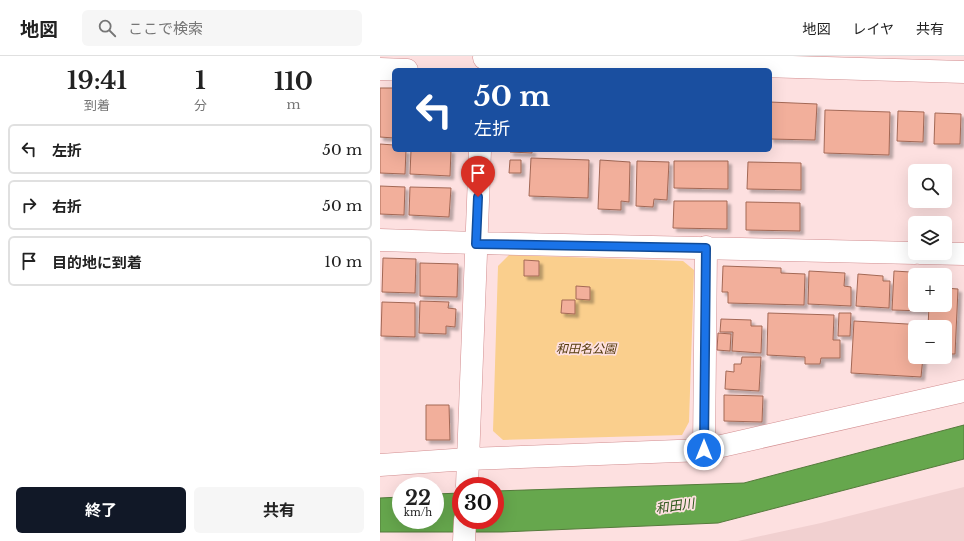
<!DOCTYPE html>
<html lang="ja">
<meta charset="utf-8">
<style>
body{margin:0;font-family:"Libre Baskerville","Noto Sans JP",serif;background:#f6f6f6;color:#222;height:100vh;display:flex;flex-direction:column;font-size:15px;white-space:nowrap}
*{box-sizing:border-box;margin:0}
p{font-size:13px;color:#767676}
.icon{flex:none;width:22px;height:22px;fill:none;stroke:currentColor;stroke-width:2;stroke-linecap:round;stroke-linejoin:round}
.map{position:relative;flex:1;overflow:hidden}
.panel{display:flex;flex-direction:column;background:#fff;width:380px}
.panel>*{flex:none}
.top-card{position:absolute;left:12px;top:12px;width:380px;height:84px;border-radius:6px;box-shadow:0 4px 16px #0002;background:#1a4fa0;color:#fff;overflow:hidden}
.controls{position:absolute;left:528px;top:108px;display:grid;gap:8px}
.controls a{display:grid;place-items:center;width:44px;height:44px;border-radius:6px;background:#fff;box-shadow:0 4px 16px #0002;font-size:20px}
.speed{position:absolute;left:12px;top:421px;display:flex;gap:8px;font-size:20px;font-weight:700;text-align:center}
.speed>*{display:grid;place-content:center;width:52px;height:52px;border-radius:50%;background:#fff;box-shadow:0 4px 16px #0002;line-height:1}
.speed small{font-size:10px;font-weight:400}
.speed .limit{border:6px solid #d22;background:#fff;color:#111}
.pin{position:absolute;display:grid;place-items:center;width:34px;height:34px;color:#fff;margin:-41px -17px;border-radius:50% 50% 50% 0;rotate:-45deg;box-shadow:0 0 4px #0007}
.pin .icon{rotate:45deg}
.me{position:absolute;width:44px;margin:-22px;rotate:0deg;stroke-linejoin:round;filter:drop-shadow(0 0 3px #0008)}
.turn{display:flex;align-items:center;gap:14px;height:84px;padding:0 16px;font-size:18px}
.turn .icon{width:52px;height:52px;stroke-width:2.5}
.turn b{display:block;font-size:28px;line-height:34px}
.eta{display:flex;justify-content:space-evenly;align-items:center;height:68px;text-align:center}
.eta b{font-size:24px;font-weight:700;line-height:28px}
.primary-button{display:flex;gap:8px;margin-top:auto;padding:8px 16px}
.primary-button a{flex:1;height:46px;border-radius:6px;background:#111827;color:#fff;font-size:16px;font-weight:700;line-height:46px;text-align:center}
.primary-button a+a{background:#f6f6f6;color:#222}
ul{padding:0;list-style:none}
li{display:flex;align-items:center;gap:12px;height:50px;margin:0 8px 6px;padding:0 8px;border:2px solid #e0e0e0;border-radius:6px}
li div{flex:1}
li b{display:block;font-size:15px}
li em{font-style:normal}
header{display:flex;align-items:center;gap:24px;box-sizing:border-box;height:56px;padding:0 20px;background:#fff;border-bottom:1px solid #e0e0e0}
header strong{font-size:19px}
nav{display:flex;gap:22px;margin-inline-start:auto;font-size:14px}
.search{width:280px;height:36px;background:#f6f6f6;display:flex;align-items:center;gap:10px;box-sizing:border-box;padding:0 14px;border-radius:6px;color:#767676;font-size:15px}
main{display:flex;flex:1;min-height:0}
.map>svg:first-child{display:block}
.built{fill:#f1d0d0}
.green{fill:#facf8d}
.water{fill:#66a74d;stroke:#557b3c}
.building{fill:#f2af9b;stroke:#a36855;filter:url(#shadow)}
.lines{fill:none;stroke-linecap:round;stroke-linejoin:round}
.minor-casing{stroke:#d28e90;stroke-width:23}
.minor{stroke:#fff;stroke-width:22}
.route-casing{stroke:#114b97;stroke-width:10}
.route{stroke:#1a73e8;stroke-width:7}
.labels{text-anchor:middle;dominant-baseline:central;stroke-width:3.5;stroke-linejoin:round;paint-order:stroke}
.park-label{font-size:12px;font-style:italic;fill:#533a0d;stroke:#fde0e0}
.water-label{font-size:13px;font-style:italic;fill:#2a5518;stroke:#fde0e0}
</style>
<header>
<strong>地図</strong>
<div class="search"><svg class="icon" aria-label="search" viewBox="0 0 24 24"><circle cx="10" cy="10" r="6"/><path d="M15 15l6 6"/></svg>ここで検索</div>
<nav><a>地図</a><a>レイヤ</a><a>共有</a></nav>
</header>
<main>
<section class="panel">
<div class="eta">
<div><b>19:41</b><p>到着</p></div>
<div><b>1</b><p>分</p></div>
<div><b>110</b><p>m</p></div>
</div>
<ul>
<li><svg class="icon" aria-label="left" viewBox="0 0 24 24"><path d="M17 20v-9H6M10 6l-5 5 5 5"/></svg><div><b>左折</b></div><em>50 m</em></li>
<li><svg class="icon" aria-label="right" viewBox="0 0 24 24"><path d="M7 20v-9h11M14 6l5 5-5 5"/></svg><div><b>右折</b></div><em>50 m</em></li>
<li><svg class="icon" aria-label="arrive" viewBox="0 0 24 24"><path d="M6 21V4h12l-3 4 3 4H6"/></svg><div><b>目的地に到着</b></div><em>10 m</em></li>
</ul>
<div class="primary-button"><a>終了</a><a>共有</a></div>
</section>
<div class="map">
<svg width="584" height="485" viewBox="0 0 584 485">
<defs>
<filter id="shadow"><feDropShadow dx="3.5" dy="3.5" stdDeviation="1" flood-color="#0004"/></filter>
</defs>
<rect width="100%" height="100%" fill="#fde0e0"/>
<!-- built -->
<path class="built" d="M584 431V485H358L441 467Z"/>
<!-- green -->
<path class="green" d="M129 199 303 205 314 214 309 366 302 379 123 384 113 375 118 210Z"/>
<!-- water -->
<path class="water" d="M584 369V403L338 467 122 476H0V442L21 441V464H55V438L81 437V464H115V435L364 427Z"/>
<!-- building -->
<path class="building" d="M0 32H14V82L0 81Z
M390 46 437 48 435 84 390 83Z
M445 54 510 56 509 99 444 97Z
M518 55 544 56 543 86 517 85Z
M555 57 581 58 580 88H554Z
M0 88 14 89V94H26L25 118 0 117Z
M31 94H71L70 120 30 118Z
M130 94H152V97L130 96Z
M151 102 209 104 208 142 149 140Z
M130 104H141V117H129Z
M220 104 250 106 249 146 241 145V154L218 153Z
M257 105 289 106 287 144 274 143 273 151 256 150Z
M294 105H348V133L294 132Z
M368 106 421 107V134L367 133Z
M0 130 25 131 24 159 0 158Z
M30 131 71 132 69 161 29 159Z
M294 145H347V173L293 172Z
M366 146 420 147V175L366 174Z
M3 202 36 203 35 237 2 236Z
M144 204 159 205V220H144Z
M40 207 78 208 77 241 40 240Z
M343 210 401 212V217L425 218 424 249 348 247V236H342Z
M429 215 465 217 464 230 471 231V250L428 248Z
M514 215 547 217V219H535V249H545V255L512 254Z
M478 218 503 220V225H510L509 252 476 250Z
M196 230 210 231V244L196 243Z
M565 232 578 233 575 298H565V271H548L549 249H565Z
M182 244H195V258L181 257Z
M40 245 69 246 68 252 76 253 75 271 66 270V278L39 277Z
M2 246 35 247V281L1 280Z
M388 257 454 259 453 284H460V302H441L440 308H425V301L387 299Z
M459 257H471L470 280H458Z
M341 263 371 264V270H382L381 297 352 295 353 276H340Z
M474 265 545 269 544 271H535V301H543L541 321 471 317Z
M338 277 351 278 350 295 337 294Z
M362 301H381L379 335 345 333 346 315 354 316V308H361Z
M344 339 383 340 382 366 344 365Z
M46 349H69L70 384H46Z"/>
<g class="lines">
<!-- minor casing -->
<g class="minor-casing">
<path id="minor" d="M104 2 584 16
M0 13 27 14
M0 184 96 187 535 197
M540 197 584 198
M324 394 326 191
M0 409 88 403 324 394 584 335
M87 430 100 94
M84 485 85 464"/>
</g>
<!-- minor -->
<use href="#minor" class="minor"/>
</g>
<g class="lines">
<!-- route casing -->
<g class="route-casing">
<path id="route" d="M98 141 96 188 326 192 324 394"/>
</g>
<!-- route -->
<use href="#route" class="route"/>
</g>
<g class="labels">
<!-- park labels -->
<g class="park-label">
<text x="206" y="292">和田名公園</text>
</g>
<!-- water labels -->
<g class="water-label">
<text transform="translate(295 450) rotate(-8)">和田川</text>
</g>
</g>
</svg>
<div class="controls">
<a><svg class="icon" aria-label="search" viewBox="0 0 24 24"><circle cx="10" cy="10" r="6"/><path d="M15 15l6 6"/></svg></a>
<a><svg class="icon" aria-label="layers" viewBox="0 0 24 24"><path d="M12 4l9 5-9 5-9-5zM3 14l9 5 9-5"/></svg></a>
<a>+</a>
<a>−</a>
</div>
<div class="speed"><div>22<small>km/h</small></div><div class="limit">30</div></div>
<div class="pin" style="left:98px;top:141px;background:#d93025"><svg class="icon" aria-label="arrive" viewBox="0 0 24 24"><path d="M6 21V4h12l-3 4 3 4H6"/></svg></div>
<svg class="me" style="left:324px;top:394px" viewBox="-20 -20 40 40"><circle r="17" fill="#1a73e8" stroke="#fff" stroke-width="3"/><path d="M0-11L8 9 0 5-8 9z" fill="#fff"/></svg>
<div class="top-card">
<div class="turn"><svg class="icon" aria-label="left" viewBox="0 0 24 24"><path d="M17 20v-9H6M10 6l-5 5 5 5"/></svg><div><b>50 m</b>左折</div></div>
</div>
</div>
</main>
